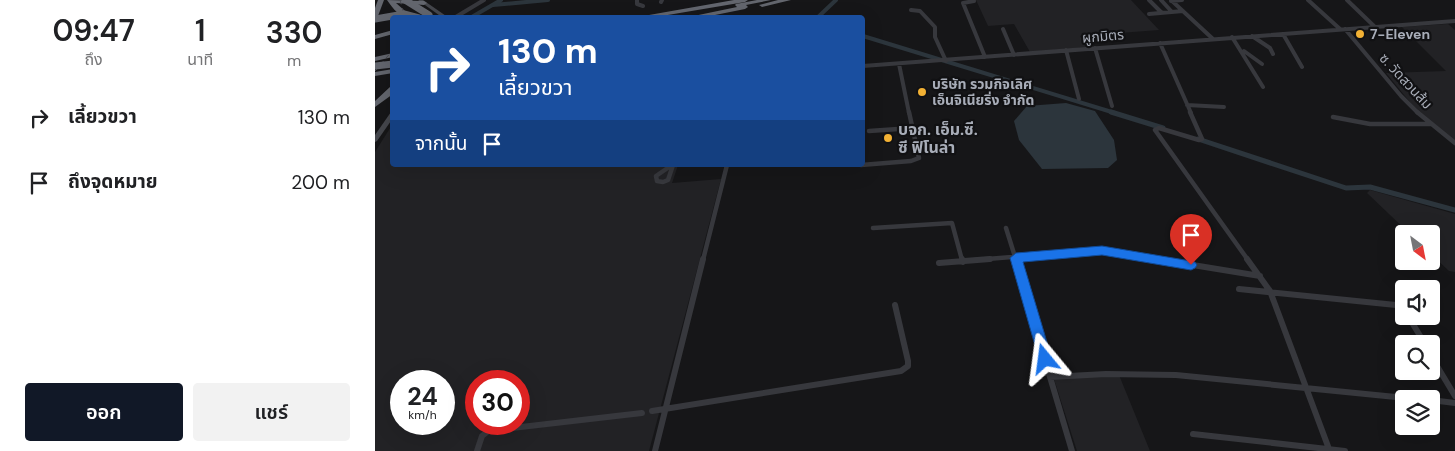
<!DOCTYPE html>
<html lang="th">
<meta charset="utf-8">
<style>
body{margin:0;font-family:"DM Sans","Noto Sans Thai",sans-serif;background:#f2f2f2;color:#202124;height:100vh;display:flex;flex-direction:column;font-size:19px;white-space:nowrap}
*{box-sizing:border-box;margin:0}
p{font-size:16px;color:#757577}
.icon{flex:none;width:28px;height:28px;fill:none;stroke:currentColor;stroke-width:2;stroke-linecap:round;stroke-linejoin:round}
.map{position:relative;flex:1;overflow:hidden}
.drawer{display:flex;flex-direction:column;background:#fff;width:375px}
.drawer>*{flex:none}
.top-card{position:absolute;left:15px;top:15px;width:475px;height:152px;border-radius:5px;box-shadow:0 5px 20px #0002;background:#1a4fa0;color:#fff;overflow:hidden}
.needle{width:32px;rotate:148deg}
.fabs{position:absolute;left:1020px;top:225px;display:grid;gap:10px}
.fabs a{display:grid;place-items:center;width:45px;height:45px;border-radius:5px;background:#fff;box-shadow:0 5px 20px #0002;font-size:25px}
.speed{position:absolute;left:15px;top:370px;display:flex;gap:10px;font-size:25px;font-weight:700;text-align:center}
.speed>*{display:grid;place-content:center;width:65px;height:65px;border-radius:50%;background:#fff;box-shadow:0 5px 20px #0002;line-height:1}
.speed small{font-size:12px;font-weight:400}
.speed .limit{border:8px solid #d22;background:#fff;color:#111}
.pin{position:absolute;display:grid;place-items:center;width:42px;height:42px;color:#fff;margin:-51px -21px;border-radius:50% 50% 50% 0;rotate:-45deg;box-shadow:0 0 5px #0007}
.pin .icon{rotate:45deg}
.me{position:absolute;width:55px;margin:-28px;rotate:344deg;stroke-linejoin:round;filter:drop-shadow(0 0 4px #0008)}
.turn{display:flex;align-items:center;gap:18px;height:105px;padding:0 25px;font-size:22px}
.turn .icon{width:65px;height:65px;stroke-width:2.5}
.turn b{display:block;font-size:35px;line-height:42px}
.then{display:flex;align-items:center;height:48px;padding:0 25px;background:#0003;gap:10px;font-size:19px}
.eta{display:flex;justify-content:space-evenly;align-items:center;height:85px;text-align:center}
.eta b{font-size:30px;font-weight:600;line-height:35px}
.primary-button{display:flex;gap:10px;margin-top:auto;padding:10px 25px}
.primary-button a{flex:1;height:58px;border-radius:5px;background:#111827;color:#fff;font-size:20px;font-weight:600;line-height:58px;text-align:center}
.primary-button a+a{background:#f2f2f2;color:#202124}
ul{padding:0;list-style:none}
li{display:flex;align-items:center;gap:15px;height:65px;padding:0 25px}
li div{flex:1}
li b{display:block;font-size:19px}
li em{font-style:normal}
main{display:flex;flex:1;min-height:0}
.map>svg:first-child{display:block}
.built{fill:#222225;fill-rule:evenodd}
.water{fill:#2c353c}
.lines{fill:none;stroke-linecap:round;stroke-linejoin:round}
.canal-far1{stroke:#2c353c;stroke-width:4}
.canal{stroke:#2c353c;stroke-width:5}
.street-far2{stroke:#37383d;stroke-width:4}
.street-far1{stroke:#37383d;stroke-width:4.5}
.street{stroke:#37383d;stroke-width:6}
.secondary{fill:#45474d;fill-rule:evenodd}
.highway{fill:#63666e;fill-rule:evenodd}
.rail{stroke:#4a4c52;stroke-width:1;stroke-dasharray:4.5 4;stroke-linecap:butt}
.highway-bridge{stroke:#63666e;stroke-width:7}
.route{fill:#1a73e8;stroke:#114b97}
.poi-dot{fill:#f2b134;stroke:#111113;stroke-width:2}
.labels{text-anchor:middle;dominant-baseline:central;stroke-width:4.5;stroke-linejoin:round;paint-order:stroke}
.far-poi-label{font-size:14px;font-weight:bold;fill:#a8adb8;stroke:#111113;text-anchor:start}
.far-street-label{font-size:14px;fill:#a8adb8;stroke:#111113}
.poi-label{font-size:16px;font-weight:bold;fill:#a8adb8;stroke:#111113;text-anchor:start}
</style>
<main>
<section class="drawer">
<div class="eta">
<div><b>09:47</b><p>ถึง</p></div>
<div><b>1</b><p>นาที</p></div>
<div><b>330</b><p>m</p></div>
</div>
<ul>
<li><svg class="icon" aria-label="right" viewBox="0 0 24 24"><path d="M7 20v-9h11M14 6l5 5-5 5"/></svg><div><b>เลี้ยวขวา</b></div><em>130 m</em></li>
<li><svg class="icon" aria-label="arrive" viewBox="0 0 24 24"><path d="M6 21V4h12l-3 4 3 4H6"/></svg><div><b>ถึงจุดหมาย</b></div><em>200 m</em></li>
</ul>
<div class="primary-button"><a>ออก</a><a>แชร์</a></div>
</section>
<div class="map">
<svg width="1080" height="451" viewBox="0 0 1080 451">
<rect width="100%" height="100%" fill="#161618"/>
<!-- built -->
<path class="built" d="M601 0H756L784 30 705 36 712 47 655 52 639 24 613 26Z
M1073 24 1080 30V142L1044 113 1011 73 1071 71 1027 27Z
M17 125 18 165H303L297 183 346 179 274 451H0V152ZM26 381H69V424H26ZM101 381H144V424H101Z
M995 190 1080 214V272L1074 271 1056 254V234H1035L992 193Z
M744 375 775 451H702L679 379Z"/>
<!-- water -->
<path class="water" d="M691 103 720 111 739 140 742 160 733 168 667 169 644 140 639 121 652 106Z"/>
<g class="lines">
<!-- canal-far1 -->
<path class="canal-far1" d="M118 5 173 0
M95 18 126 0
M442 18 461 0
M488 36 740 113"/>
<!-- canal -->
<path class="canal" d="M736 112 788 128
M823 139 971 188 995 187 1080 210"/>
<!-- street-far2 -->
<path class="street-far2" d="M262 0V4L268 6
M774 0 787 13
M786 0 797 12
M796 0 838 39
M933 0 965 29
M972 0 1000 27
M599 1 588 3 610 57
M796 1 807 0
M286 2 287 0
M536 10 545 11 560 27V37L571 61
M774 14 808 11
M79 18 109 0
M628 29 639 55
M970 29 1026 96 1043 113
M908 34 927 67
M877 36 895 48 898 54
M857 37 888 87
M785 43 816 113
M720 48 737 106
M691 50 704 99
M869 51 887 64
M524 64 534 113
M488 66 1080 21
M812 105 849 107"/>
<!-- street-far1 -->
<path class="street-far1" d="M815 112 827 139 824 140 784 128 780 130 873 260
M1042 112 1080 143
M958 117 995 124H1055
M494 131 538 128
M297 165 281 176 282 181 288 182 293 180 298 165
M486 165 536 161 544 158 534 112
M498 228 577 223 587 260
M631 228 641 260
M328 260 352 165
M600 260 727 250 789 260"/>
<!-- street -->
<path class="street" d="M587 259 588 262
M640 259 697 451
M781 259 885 276
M872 259 895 291 954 449
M564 263 615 259
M864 289 1021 305 1029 311
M1033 316 1050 344
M1056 356 1080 396
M675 377 731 374 801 375 1041 399
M1056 400 1080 403
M277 411 526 371 533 366V361L520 305
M121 430 267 413
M818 434 970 451
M102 451 107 436 112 432
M280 451 328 259"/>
<!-- secondary -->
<path class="secondary" d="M43 0H48L74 18H68Z
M18 111V118L2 141 0 142V135L16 112Z"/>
<!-- highway -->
<path class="highway" d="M3 0H9L3 16 0 18V8Z
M12 0 49 1 52 3 49 5 21 3 38 18C25 18 18 9 12 0Z
M359 0H373L370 2 275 18H257Z
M382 0H396L371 5 373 7 370 9 325 18H309L362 7 360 5 361 4Z
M403 0H416L387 7 384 5Z
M18 30V34L0 39V35Z
M18 53V57L0 61V57Z
M18 69V73L0 76V72Z
M15 87H18V94L0 107V101Z"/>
<!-- rail -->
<path class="rail" d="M25 0 30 18
M0 71 18 50"/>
<!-- highway-bridge -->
<path class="highway-bridge" d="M30 0 54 15
M0 19 29 14 44 18
M0 66 18 64"/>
</g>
<!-- route -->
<path class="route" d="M727 246 816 261 820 262 822 265 820 268 816 270 727 255 648 262 677 359 675 363 670 365 665 363 635 258 641 253Z"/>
<!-- markers -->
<g class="poi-dot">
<circle cx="985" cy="34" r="5"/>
<circle cx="547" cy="92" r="5"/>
<circle cx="513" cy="138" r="5"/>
</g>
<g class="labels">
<!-- far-poi labels -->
<g class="far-poi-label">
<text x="995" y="34">7-Eleven</text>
<text x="557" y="84">บริษัท รวมกิจเลิศ<tspan x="557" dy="16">เอ็นจิเนียริ่ง จำกัด</tspan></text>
</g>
<!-- far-street labels -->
<g class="far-street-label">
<text transform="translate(728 36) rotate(-5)">ผูกมิตร</text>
<text transform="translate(1031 81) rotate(47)">ซ. วัดสวนส้ม</text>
</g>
<!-- poi labels -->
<g class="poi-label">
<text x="523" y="129">บจก. เอ็ม.ซี.<tspan x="523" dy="18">ซี ฟิโนล่า</tspan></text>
</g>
</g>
</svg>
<div class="fabs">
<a><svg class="needle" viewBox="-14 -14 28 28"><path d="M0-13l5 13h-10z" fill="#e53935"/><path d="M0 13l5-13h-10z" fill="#757577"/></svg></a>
<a><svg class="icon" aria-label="sound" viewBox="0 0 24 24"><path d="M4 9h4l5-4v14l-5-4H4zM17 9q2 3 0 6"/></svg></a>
<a><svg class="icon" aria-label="search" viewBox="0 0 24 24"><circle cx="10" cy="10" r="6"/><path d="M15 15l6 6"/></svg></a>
<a><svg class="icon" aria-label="layers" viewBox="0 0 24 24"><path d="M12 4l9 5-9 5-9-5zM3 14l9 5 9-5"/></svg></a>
</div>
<div class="speed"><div>24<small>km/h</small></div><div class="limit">30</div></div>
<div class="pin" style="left:816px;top:265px;background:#d93025"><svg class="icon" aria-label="arrive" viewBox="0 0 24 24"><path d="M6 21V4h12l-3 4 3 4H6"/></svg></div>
<svg class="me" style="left:670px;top:359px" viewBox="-20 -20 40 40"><path d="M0-17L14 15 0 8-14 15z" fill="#1a73e8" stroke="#fff" stroke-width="4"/></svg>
<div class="top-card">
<div class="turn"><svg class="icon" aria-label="right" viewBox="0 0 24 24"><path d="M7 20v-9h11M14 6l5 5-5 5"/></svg><div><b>130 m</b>เลี้ยวขวา</div></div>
<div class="then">จากนั้น<svg class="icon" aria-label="arrive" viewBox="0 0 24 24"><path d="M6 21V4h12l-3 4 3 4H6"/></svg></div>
</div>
</div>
</main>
